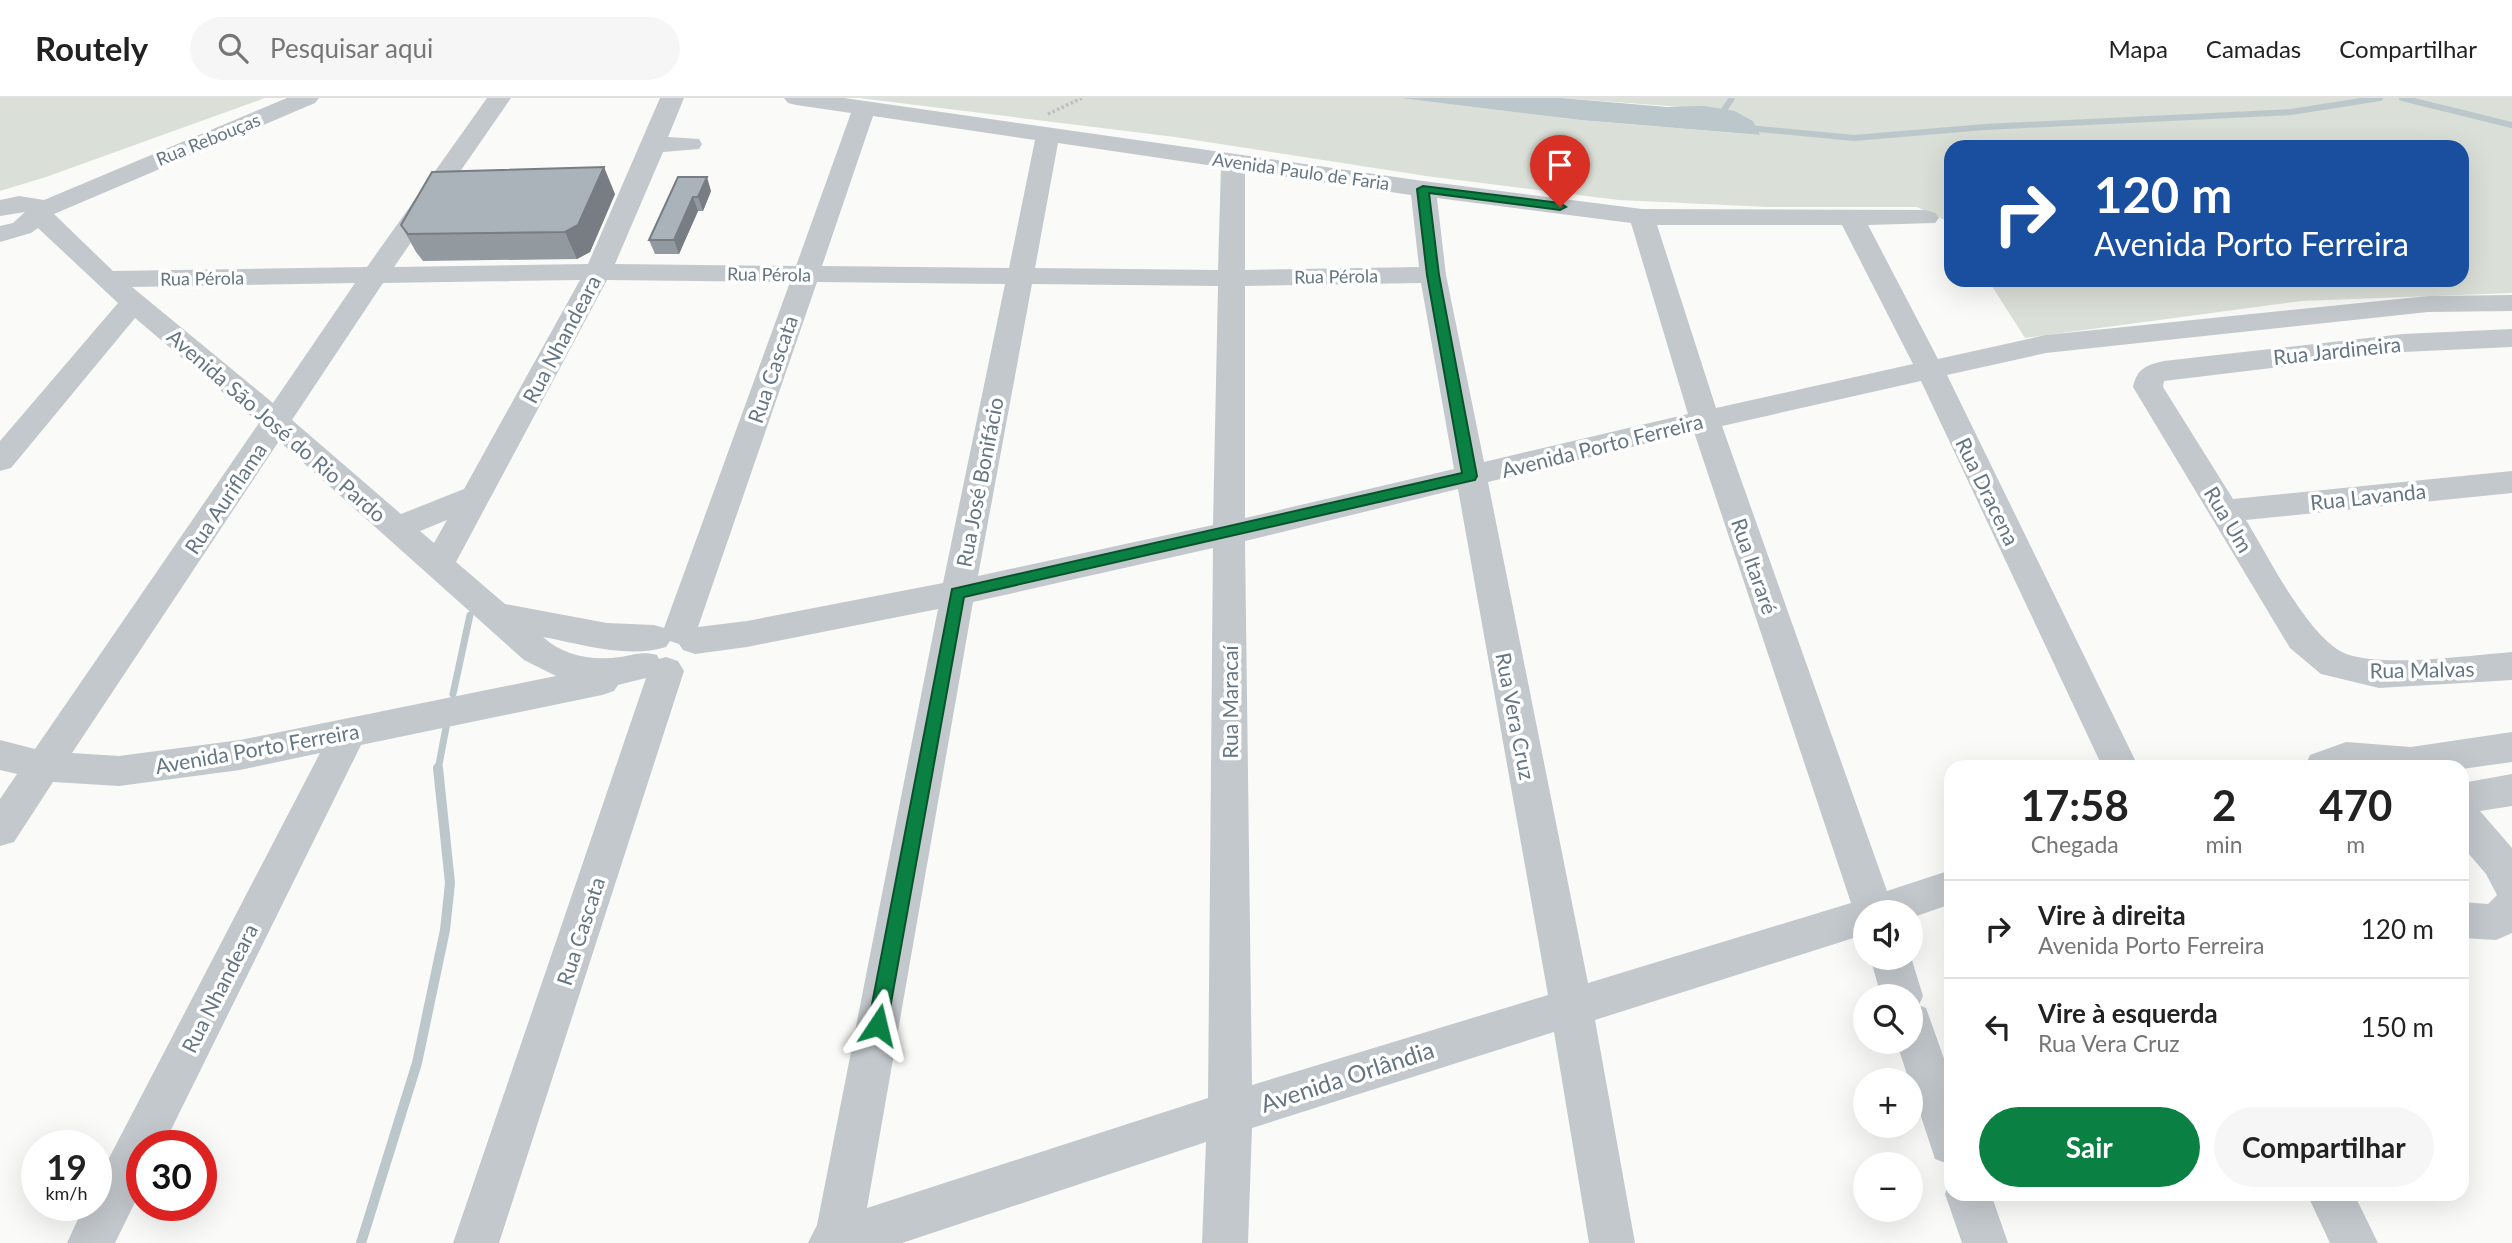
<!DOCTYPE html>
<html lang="pt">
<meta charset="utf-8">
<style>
body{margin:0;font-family:Lato,sans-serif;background:#f6f6f6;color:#222;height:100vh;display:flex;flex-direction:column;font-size:26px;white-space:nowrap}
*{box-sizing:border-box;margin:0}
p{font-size:23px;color:#767676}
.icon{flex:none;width:38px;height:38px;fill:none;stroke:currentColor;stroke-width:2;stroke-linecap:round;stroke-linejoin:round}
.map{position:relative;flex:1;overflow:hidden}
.side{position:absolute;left:1944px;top:662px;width:525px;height:441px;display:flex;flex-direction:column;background:#fff;border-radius:21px;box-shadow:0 7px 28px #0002}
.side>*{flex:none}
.top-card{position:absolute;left:1944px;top:42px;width:525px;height:147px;border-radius:21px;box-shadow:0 7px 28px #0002;background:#1a4fa0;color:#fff;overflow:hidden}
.buttons{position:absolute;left:1853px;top:802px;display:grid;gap:14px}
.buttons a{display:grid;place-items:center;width:70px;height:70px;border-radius:50%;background:#fff;box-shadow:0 7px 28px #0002;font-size:35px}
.speed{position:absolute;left:21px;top:1032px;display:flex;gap:14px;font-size:35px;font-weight:700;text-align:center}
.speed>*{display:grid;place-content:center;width:91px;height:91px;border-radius:50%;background:#fff;box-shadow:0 7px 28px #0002;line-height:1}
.speed small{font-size:18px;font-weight:400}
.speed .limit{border:10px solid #d22;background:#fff;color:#111}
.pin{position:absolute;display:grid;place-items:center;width:60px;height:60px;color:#fff;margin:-72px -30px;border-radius:50% 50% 50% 0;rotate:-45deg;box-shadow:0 0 7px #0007}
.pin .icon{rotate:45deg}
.me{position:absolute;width:77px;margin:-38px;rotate:10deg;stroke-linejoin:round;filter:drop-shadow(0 0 5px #0008)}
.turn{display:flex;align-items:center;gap:24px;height:147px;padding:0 35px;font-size:32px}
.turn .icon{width:91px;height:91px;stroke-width:2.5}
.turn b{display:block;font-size:49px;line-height:60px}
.eta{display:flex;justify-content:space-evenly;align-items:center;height:119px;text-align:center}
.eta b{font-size:42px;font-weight:700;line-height:49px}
.primary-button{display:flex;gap:14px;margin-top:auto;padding:14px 35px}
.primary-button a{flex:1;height:80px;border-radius:42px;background:#0b8043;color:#fff;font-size:28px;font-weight:700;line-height:80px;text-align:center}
.primary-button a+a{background:#f6f6f6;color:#222}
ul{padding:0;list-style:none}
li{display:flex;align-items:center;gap:21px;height:98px;padding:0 35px;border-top:2px solid #e0e0e0}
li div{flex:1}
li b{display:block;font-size:26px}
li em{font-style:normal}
header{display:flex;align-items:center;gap:42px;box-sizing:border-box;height:98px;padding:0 35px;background:#fff;border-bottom:2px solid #e0e0e0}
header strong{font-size:33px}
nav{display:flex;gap:38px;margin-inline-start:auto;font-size:24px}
.search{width:490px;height:63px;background:#f6f6f6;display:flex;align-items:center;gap:18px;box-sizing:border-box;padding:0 24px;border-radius:38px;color:#767676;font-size:26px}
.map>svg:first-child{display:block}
.green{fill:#dadfd7}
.water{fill:#bbc7cb}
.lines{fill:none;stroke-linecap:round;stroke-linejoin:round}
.stream-far2{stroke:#bbc7cb;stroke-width:6}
.stream-far1{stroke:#bbc7cb;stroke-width:7}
.stream{stroke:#bbc7cb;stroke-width:10}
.path{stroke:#bbbfc2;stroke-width:3.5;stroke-dasharray:2.5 2.5;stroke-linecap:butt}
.minor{fill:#c3c8cc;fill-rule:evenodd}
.wall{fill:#929a9f}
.shaded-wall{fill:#777d82}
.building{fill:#aab3b9;stroke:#777d82;stroke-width:2}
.route{fill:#0b8043;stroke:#07532c;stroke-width:2}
.labels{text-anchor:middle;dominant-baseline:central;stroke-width:7;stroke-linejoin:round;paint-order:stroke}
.far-street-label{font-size:18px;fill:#657683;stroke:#fff}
.street-label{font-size:21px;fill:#657683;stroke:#fff}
.near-street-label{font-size:24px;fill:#657683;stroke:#fff}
</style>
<header>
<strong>Routely</strong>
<div class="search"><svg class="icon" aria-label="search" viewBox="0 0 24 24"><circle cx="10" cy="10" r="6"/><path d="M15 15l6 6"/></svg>Pesquisar aqui</div>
<nav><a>Mapa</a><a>Camadas</a><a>Compartilhar</a></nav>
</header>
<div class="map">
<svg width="2512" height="1145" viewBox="0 0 2512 1145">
<rect width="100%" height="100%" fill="#fafaf8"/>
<!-- green -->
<path class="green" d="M0 0H265L46 79 0 93Z
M859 0H1400L1579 22 1759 37 1753 23 1735 13 1561 0H2512V195L2301 203 2025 240 1988 182H2462V49H1951V125L1917 109H1768L1619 102 1426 78 1175 39Z"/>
<!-- water -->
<path class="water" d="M1400 0H1561L1667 9 1704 8 1735 13 1753 23 1760 37 1580 22Z"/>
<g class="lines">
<!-- stream-far2 -->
<path class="stream-far2" d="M2402 0 2512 27
M1720 18 1732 0
M1748 30 1854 40 1985 29 2291 14 2380 0"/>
<!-- stream-far1 -->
<path class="stream-far1" d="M453 596 470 517
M438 672 448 619"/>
<!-- stream -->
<path class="stream" d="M361 1145 417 965 445 832 450 785 438 670"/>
<!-- path -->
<path class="path" d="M1048 16 1082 0"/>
<!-- minor -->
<path class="minor" d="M287 0H319L315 5 54 116 113 173 367 169 487 0H511L394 169 588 166 660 0H684L668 39 699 41 702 46 699 51 663 54 615 166 796 168 851 15 796 7 788 5 784 0H844L1423 83 1642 111 1926 112 1935 115 1939 120 1935 125 1868 127 1938 261 2046 237 2428 198 2512 197V213L2428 214 2046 255 1947 277 2138 668H2102L1921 283 1722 328 1887 793 1951 772V806L1911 820V814H1866V836L1595 922 1635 1145H1589L1554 934 1252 1030 1248 1145H1202L1206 1044 902 1145H808L817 1127 938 511 747 549 695 556 683 552 679 546 670 543 666 549C628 561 581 546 543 539 564 558 592 563 620 559 634 557 643 553 657 557L659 561 666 559 678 563 684 573 499 1145H453L646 580 618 587 614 593 602 597 361 647 163 1048H142V1090L115 1145H67L84 1108H96V1085L320 655 240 672 119 688 53 684 14 744 0 748V701L17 676 0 672V642L35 651 259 325 135 220 11 370 0 373V343L118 205 38 130 31 135 0 144V128L13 125 25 114 0 118V102L19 98 44 102ZM873 18 1035 42 1009 170 822 168ZM1058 45 1221 69 1218 172 1035 170ZM1245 73 1411 97 1419 169 1245 172ZM1437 100 1631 125 1688 316 1484 364 1446 177ZM1657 127H1842L1913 266 1716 310ZM580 182 464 391 401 416 292 322 383 185ZM607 182 790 184 664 530 654 527 607 525 505 506 456 464ZM817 184 1005 186 943 485 747 523 698 529ZM355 185 273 305 132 189ZM1421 185 1454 371 1245 420V188ZM1032 186 1218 188 1213 427 978 478ZM1694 334 1851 805 1588 885 1488 384ZM279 343 524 562 556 578 240 642 119 658 72 655ZM1458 391 1548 897 1252 987 1245 443ZM447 422 434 445 420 433ZM1213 450 1208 1000 867 1110 973 504Z
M2512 231V249L2403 254 2164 283 2163 289 2233 401 2512 373V395L2246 422C2268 458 2306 535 2342 554 2376 571 2472 557 2512 554V582L2379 590 2321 576 2290 550 2133 289C2137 270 2147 267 2164 263L2403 236Z
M2512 634V664L2462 671V668H2305L2310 657 2346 644 2411 649Z
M2512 676V708L2480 713 2512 750V835L2496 842 2462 840V804L2488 806 2497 797 2486 776 2462 748V685Z
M1870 859H1911L1923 898 1919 907 1926 910 1951 980V1067L1935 1061 1896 943H1911V898H1881Z
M1951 1081V1096H1991L2008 1145H1962L1945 1096Z
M2307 1096H2354L2378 1145H2330Z"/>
</g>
<!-- wall -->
<path class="wall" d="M678 79 711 93 703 113H698L679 156H655L649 142Z
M615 96 590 154 577 161 423 163 416 154 401 127Z"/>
<!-- shaded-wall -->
<path class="shaded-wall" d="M604 69 615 96 590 154 577 161 565 134Z
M707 79 711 93 703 113 698 99Z
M693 99 698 113 679 156 674 142Z"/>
<!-- building -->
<path class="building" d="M604 69 578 127 565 134 408 136 401 127 432 74Z
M678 79H707L698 99H693L674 142H649Z"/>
<!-- route -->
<path class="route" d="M1423 88 1560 105 1566 109 1560 112 1429 95 1439 177 1477 378 1475 382 964 499 887 927 884 933 878 936 871 933 868 927 952 491 1462 375 1427 177 1417 91Z"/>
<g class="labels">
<!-- far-street labels -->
<g class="far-street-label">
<text transform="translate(208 41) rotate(-22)">Rua Rebouças</text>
<text transform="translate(1301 73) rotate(8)">Avenida Paulo de Faria</text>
<text transform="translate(769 176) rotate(1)">Rua Pérola</text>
<text transform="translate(1336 178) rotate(-1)">Rua Pérola</text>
<text transform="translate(202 180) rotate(-1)">Rua Pérola</text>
</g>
<!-- street labels -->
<g class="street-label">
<text transform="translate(561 241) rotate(-62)">Rua Nhandeara</text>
<text transform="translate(2337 252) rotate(-6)">Rua Jardineira</text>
<text transform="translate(772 271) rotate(-71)">Rua Cascata</text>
<text transform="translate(277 327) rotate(41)">Avenida São José do Rio Pardo</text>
<text transform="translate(1602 347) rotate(-14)">Avenida Porto Ferreira</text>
<text transform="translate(979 384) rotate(-79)">Rua José Bonifácio</text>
<text transform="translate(1988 393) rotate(64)">Rua Dracena</text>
<text transform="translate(2368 398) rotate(-6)">Rua Lavanda</text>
<text transform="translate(225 400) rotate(-56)">Rua Auriflama</text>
<text transform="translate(2229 421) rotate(59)">Rua Um</text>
<text transform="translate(1755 468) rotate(71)">Rua Itararé</text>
<text transform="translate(2422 571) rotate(-1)">Rua Malvas</text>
<text transform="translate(1229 604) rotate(-90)">Rua Maracaí</text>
<text transform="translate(1516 618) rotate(79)">Rua Vera Cruz</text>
<text transform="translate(257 650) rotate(-10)">Avenida Porto Ferreira</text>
<text transform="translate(580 833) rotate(-72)">Rua Cascata</text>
<text transform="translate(219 890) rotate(-63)">Rua Nhandeara</text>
</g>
<!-- near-street labels -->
<g class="near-street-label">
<text transform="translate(1347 978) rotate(-18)">Avenida Orlândia</text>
</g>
</g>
</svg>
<div class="buttons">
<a><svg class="icon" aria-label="sound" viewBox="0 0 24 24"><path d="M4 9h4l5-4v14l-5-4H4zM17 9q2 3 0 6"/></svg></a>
<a><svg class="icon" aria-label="search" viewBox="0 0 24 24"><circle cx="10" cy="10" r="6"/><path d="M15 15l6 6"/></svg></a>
<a>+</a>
<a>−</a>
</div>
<div class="speed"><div>19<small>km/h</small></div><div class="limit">30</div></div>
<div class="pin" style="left:1560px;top:109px;background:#d93025"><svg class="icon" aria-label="arrive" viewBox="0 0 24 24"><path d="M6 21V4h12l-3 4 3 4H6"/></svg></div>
<svg class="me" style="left:878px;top:927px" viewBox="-20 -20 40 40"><path d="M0-17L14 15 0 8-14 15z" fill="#0b8043" stroke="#fff" stroke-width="4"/></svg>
<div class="top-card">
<div class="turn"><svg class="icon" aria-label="right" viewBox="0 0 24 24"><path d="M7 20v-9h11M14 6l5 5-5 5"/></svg><div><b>120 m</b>Avenida Porto Ferreira</div></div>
</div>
<section class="side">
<div class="eta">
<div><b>17:58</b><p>Chegada</p></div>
<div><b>2</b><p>min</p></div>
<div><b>470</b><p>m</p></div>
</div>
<ul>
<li><svg class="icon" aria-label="right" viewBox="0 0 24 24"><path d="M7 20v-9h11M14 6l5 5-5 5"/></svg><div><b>Vire à direita</b><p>Avenida Porto Ferreira</p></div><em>120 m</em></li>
<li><svg class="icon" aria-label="left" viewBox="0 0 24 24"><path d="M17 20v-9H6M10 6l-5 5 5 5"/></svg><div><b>Vire à esquerda</b><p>Rua Vera Cruz</p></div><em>150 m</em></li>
</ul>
<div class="primary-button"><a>Sair</a><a>Compartilhar</a></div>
</section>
</div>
